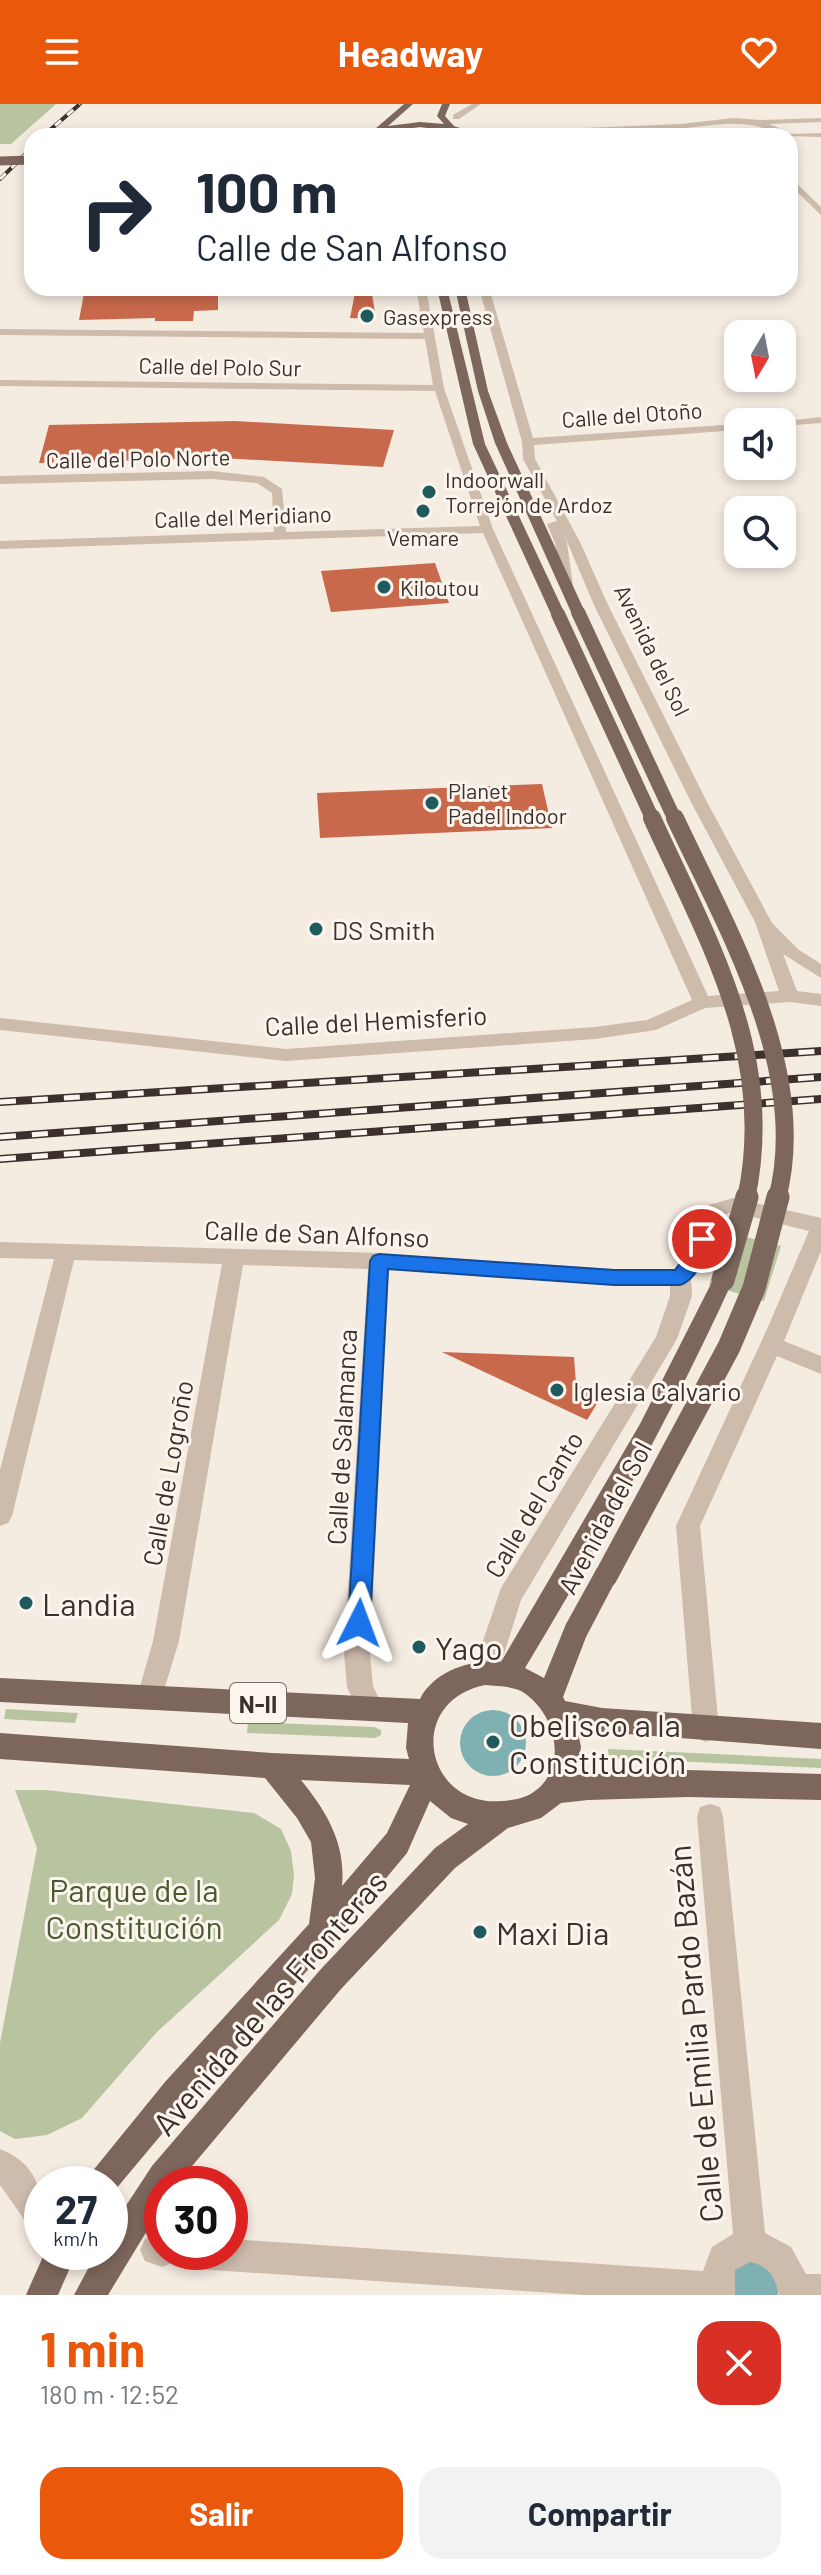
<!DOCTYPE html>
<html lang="es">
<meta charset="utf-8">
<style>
body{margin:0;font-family:Barlow,sans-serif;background:#f2f2f3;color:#1f2937;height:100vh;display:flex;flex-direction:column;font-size:30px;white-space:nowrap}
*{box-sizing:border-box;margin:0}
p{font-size:26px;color:#747a83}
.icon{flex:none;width:44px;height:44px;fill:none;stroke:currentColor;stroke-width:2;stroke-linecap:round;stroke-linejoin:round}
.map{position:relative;height:2191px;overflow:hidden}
.details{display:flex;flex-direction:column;background:#fff;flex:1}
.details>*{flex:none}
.hud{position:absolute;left:24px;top:24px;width:774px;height:168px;border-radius:24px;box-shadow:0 4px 12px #0003;background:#fff;color:#1f2937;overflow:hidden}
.needle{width:52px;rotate:190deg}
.controls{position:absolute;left:724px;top:216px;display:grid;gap:16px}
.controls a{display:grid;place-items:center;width:72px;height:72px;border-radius:16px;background:#fff;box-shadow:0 4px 12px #0003;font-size:40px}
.speed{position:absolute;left:24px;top:2062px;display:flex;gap:16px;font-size:40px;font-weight:700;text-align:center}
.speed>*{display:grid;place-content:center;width:104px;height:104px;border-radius:50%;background:#fff;box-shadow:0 4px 12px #0003;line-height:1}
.speed small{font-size:20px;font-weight:400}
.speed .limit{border:12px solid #d22;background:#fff;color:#111}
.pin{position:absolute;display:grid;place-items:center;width:68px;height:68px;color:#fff;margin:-34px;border:4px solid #fff;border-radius:50%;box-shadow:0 2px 8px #0007}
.me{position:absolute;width:88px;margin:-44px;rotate:3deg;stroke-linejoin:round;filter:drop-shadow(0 0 6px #0008)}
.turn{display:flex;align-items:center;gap:28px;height:168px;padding:0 40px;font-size:36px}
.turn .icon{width:104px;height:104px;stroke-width:2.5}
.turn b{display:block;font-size:56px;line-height:68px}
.round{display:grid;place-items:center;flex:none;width:84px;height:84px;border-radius:24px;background:#f2f2f3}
.head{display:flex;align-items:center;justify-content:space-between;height:136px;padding:0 40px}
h1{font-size:48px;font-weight:700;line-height:60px;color:#ea580c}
.action{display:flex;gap:16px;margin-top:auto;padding:16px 40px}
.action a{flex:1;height:92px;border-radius:24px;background:#ea580c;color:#fff;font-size:32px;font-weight:700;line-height:92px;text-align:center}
.action a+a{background:#f2f2f3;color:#1f2937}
header{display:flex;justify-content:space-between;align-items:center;height:104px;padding:0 40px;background:#ea580c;color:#fff;font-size:36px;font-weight:700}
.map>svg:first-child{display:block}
.green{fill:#b8c4a0}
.water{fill:#7fb0b2}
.building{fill:#c8694b}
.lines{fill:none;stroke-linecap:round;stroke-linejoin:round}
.minor{fill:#cdbbac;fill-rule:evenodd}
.major{fill:#7d675c;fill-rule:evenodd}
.rail-far1-casing{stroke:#3b302b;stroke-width:4}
.rail-casing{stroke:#3b302b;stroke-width:8}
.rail-far1{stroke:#fbf5ee;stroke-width:3;stroke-dasharray:8;stroke-linecap:butt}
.rail{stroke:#fbf5ee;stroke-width:5;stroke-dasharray:16;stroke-linecap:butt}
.major-bridge-far3{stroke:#7d675c;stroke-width:9}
.major-bridge-far2{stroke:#7d675c;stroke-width:14}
.major-bridge-far1{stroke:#7d675c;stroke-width:18}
.major-bridge{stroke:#7d675c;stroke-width:23}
.route{fill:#1a73e8;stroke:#114b97;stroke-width:2}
.poi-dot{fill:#1f5a5e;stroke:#fbf5ee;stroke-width:3}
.labels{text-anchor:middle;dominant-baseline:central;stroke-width:6;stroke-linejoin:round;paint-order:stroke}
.far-poi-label{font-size:22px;fill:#3b302b;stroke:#fbf5ee;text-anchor:start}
.far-street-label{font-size:22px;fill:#3b302b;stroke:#fbf5ee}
.shield{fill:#fbf5ee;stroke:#756b66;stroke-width:2}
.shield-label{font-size:24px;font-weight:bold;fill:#3b302b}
.poi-label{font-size:26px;fill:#3b302b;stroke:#fbf5ee;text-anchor:start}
.street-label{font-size:26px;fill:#3b302b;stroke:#fbf5ee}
.near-poi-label{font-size:32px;fill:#3b302b;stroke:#fbf5ee;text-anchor:start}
.near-park-label{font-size:32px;fill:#4a5a2e;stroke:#fbf5ee}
.near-street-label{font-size:32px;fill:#3b302b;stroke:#fbf5ee}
</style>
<header><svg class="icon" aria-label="menu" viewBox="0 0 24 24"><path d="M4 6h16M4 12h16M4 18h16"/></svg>Headway<svg class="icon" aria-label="heart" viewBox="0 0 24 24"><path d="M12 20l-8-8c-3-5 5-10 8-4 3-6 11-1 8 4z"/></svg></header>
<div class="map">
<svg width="821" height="2191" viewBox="0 0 821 2191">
<rect width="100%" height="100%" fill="#f4ebe1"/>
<!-- green -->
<path class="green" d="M0 0H56L11 40H0Z
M727 1128 781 1142 764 1197 709 1181Z
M6 1605 77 1609H78L75 1619 4 1615Z
M248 1618 374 1623 381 1626V1631L375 1634 247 1629Z
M608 1645 821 1655V1664L609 1654Z
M15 1686H46L254 1709 281 1725 291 1747 294 1771 292 1790 279 1816 156 1929 82 2014 47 2031 15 2035 0 2027V1939L37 1744Z"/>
<!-- water -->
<path class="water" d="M460 1639a33 33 0 1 1 66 0a33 33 0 1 1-66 0Z
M742 2157C763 2157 779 2169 778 2191H731V2170Z"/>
<!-- building -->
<path class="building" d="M85 184H218V206L194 207 193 217H155V214L79 216Z
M356 184H371L376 215 350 214Z
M235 317 394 326 383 363 222 354 39 359 49 321Z
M435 459 449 499 331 508 321 467Z
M542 680 552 724 320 734 317 689Z
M442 1248 574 1253 576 1280 601 1293 587 1316Z"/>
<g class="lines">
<!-- minor -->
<path class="minor" d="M472 0H481L459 15H453V11Z
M733 14 760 16 821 14V18L769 20 781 25 780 32H772L774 28C739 12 706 24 670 25 604 27 537 29 471 31L467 29 681 20Z
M821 29V33L786 32 790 30Z
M790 73 821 103V111L790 81Z
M416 184H426L444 284 493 425 708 892 779 887 755 818 691 698 594 501 563 428 567 439 573 481 566 485 559 481 555 439 547 420 557 417 523 355 522 338 479 184H489L533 334 738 320V326L534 341 535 355 580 438 608 501 707 698 772 819 799 846 821 860V874L783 850 797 887 821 890V902L790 898 705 904 656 926 595 935 286 957 0 926V914L286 945 595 923 647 916 692 896 483 429 0 445V437L274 428 272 389 257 379 212 375 0 380V372L212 367 264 373 282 385 286 428 480 422 435 287 0 282V276L433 281 425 235 0 231V225L424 229Z
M821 313V319L782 322V318H777Z
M733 1094 821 1114V1147L784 1237 821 1252V1270L777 1252 700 1422 719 1625 715 1634 706 1638 697 1634 693 1625 676 1422 768 1223 809 1127 733 1108 723 1111 706 1151 691 1175 692 1192 677 1235 521 1496 498 1569 494 1577 485 1581 476 1577 472 1569 501 1484 656 1233 670 1192V1182L389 1166 370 1549 373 1582 384 1605 380 1614 371 1617 362 1614 347 1583 344 1549 368 1165 243 1161 179 1537 159 1602 150 1605 141 1602 137 1593 153 1537 222 1160 74 1156 12 1412 8 1419 0 1422V1366L54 1155 0 1154V1138L379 1149 614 1165 674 1166C689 1145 694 1121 709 1101Z
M710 1700 720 1703 723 1713 765 2129 791 2143 806 2170H821V2191H779C775 2173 769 2162 750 2158L735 2166V2191H583L183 2164 172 2159 162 2163 145 2157 140 2146 145 2135 162 2131V2148H230V2135L703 2167 712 2143 733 2130 697 1713 700 1703Z
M0 2045C42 2062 42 2091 42 2130L31 2125 0 2081Z"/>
<!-- major -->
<path class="major" d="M404 0H413L388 22 420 18 444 20 437 12 442 0H450L445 12 454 22 483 32 420 23 358 32 375 25Z
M437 184H447L485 340 565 510 563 513 551 510 473 340Z
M455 184H465L488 287 507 339 585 508 583 511 571 508 495 339 478 287Z
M723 1168 730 1170 733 1176C672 1310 601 1438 525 1564L544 1574 566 1520 597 1464 606 1461 615 1464 618 1472 586 1533 563 1593 565 1597 602 1604 821 1619V1645L602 1628 577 1624 581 1643 576 1671 688 1666 821 1670V1696L688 1693 588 1696 561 1699 541 1714 508 1724 455 1764 341 1885 177 2080H162V2102L108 2191H74L97 2148H110V2126L152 2062 321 1865 435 1744 468 1720 451 1714 430 1697 407 1749 332 1839 187 2000 110 2092V2080H86L91 2069 165 1978 309 1820 315 1774 311 1738 297 1714 265 1674 0 1655V1629L272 1649 409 1655 406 1644 408 1619 0 1598V1574L420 1595C434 1567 471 1555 501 1558L640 1320 716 1170ZM485 1581C497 1582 510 1582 521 1587 552 1605 568 1654 541 1682 530 1693 518 1696 502 1697 425 1704 404 1598 485 1581ZM301 1676 410 1681 387 1729 342 1782C346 1740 327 1708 301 1676Z
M45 2148H77L58 2191H26Z"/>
<!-- rail-far1 casing -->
<g class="rail-far1-casing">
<path id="rail-far1" d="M43 32 80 0
M0 75 32 44"/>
</g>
<!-- rail casing -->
<g class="rail-casing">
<path id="rail" d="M0 998 821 947
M0 1033 821 973
M0 1055 821 995"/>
</g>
<!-- rail-far1 -->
<use href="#rail-far1" class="rail-far1"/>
<!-- rail -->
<use href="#rail" class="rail"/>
<!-- major-bridge-far3 -->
<path class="major-bridge-far3" d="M0 57 32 56"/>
<!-- major-bridge-far2 -->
<path class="major-bridge-far2" d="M578 508 675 716
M558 510 653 716"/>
<!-- major-bridge-far1 -->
<path class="major-bridge-far1" d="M652 714C709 839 777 952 746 1095
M675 714C727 825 811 967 777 1095"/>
<!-- major-bridge -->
<path class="major-bridge" d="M723 1176 747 1093
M606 1472 729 1243 754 1184 778 1093"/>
</g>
<!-- route -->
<path class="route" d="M702 1128 711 1135C706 1151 697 1176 680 1181H614L388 1165 370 1519 367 1526 359 1529 351 1526 348 1519 370 1157 373 1152 379 1150 614 1166H675L688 1149 695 1130Z"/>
<!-- markers -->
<g class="poi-dot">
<circle cx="367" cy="212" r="8"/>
<circle cx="429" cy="388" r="8"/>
<circle cx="423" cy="407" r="8"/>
<circle cx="384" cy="483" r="8"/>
<circle cx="432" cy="699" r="8"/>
<circle cx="316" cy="825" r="8"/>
<circle cx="557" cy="1286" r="8"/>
<circle cx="26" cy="1499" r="8"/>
<circle cx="419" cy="1543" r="8"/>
<circle cx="493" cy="1638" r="8"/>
<circle cx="480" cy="1828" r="8"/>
</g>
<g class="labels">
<!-- far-poi labels -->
<g class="far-poi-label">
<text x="383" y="212">Gasexpress</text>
<text x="445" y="375">Indoorwall<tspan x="445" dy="25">Torrejón de Ardoz</tspan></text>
<text x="423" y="433" text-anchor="middle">Vemare</text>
<text x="400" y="483">Kiloutou</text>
<text x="448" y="686">Planet<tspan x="448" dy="25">Padel Indoor</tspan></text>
</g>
<!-- far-street labels -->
<g class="far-street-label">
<text transform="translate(220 262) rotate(1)">Calle del Polo Sur</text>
<text transform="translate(632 310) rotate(-4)">Calle del Otoño</text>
<text transform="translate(138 354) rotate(-1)">Calle del Polo Norte</text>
<text transform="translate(243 412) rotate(-2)">Calle del Meridiano</text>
<text transform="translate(653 546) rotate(64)">Avenida del Sol</text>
</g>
<!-- shield labels -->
<rect class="shield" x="230" y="1579" width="56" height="40" rx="6"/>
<g class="shield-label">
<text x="258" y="1599">N-II</text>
</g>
<!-- poi labels -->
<g class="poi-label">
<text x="332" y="825">DS Smith</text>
<text x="573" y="1286">Iglesia Calvario</text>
</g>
<!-- street labels -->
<g class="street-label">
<text transform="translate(376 916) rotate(-3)">Calle del Hemisferio</text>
<text transform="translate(317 1129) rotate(2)">Calle de San Alfonso</text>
<text transform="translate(341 1333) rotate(-87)">Calle de Salamanca</text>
<text transform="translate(167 1369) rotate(-80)">Calle de Logroño</text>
<text transform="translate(533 1400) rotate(-59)">Calle del Canto</text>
<text transform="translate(604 1413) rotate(-62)">Avenida del Sol</text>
</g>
<!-- near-poi labels -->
<g class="near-poi-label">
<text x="42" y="1499">Landia</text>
<text x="435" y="1543">Yago</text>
<text x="509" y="1620">Obelisco a la<tspan x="509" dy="37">Constitución</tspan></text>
<text x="496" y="1828">Maxi Dia</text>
</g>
<!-- near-park labels -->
<g class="near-park-label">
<text x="134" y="1785">Parque de la<tspan x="134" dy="37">Constitución</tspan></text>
</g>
<!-- near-street labels -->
<g class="near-street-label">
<text transform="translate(269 1898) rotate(-49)">Avenida de las Fronteras</text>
<text transform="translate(694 1930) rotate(-95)">Calle de Emilia Pardo Bazán</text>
</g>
</g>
</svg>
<div class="controls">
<a><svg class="needle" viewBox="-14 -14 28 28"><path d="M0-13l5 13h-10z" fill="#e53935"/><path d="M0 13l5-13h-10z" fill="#747a83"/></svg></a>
<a><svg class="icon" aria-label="sound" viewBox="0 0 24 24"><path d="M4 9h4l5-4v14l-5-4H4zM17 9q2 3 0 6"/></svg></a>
<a><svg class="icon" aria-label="search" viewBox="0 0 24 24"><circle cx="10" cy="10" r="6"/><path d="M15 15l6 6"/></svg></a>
</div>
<div class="speed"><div>27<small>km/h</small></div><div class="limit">30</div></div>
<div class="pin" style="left:702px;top:1135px;background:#d93025"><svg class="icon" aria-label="arrive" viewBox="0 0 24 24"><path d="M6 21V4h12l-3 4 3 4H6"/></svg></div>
<svg class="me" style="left:359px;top:1519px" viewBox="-20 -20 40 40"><path d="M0-17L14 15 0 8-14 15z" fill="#1a73e8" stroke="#fff" stroke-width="4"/></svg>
<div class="hud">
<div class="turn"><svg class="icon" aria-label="right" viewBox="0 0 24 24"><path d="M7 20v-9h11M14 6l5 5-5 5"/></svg><div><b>100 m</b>Calle de San Alfonso</div></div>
</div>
</div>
<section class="details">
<div class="head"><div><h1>1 min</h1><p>180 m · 12:52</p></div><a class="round" style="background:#d93025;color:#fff"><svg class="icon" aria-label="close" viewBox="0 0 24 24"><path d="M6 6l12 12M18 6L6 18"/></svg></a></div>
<div class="action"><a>Salir</a><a>Compartir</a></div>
</section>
